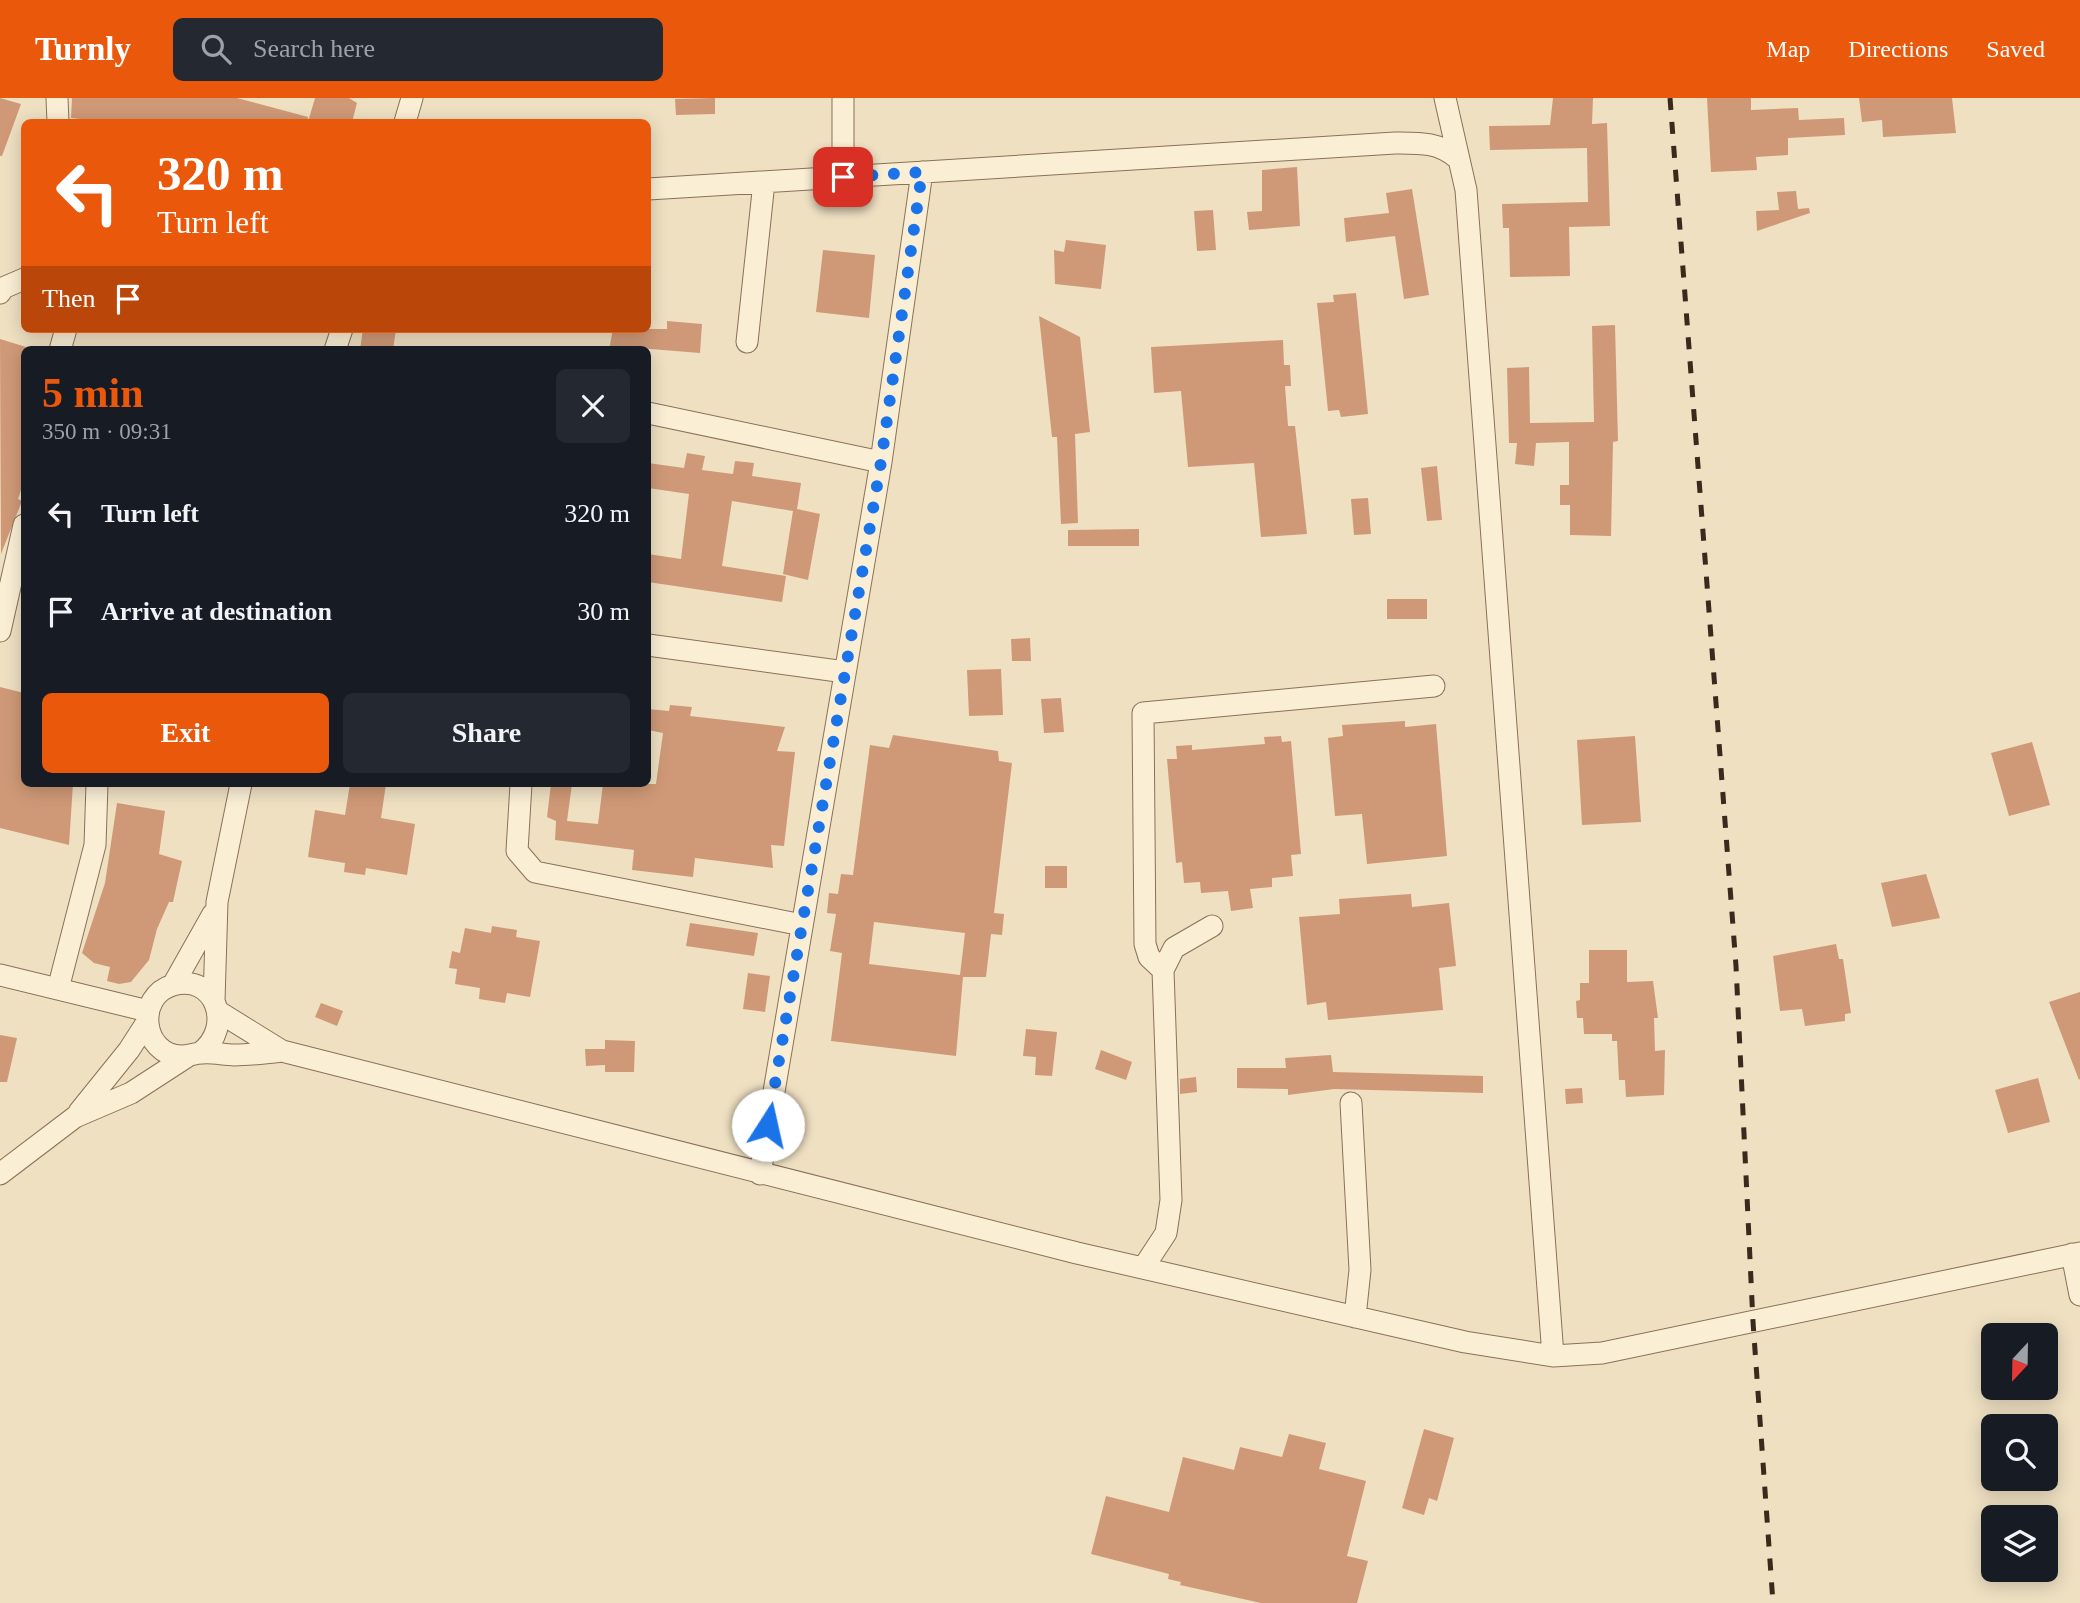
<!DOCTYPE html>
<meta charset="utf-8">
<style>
body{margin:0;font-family:Georgia,serif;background:#242831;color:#f1f3f6;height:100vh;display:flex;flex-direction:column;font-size:26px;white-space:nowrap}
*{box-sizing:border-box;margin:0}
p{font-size:23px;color:#9ea1a6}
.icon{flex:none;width:38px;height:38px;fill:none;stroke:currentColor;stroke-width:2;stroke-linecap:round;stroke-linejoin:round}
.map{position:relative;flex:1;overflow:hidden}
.drawer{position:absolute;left:21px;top:248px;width:630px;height:441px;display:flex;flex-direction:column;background:#171b24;border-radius:10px;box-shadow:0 4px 18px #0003}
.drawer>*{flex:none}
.hud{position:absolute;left:21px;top:21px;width:630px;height:214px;border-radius:10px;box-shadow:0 4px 18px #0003;background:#ea580c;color:#fff;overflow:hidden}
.needle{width:46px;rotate:202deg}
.tools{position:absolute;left:1981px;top:1225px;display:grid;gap:14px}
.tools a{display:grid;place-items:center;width:77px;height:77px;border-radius:10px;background:#171b24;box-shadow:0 4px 18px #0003;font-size:35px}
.pin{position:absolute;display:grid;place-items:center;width:60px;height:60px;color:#fff;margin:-30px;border-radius:14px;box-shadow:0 4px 10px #0006}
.me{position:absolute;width:77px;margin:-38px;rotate:10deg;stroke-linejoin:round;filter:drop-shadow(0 0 5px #0008)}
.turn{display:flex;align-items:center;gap:24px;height:147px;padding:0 21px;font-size:32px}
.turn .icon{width:91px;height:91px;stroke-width:2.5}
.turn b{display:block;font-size:49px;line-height:60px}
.then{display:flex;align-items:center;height:66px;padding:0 21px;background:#0003;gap:14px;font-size:26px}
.round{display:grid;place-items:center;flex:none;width:74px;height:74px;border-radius:10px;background:#242831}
.summary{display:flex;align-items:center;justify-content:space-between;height:119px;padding:0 21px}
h1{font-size:42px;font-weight:700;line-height:52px;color:#ea580c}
.button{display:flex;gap:14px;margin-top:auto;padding:14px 21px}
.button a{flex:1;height:80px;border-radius:10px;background:#ea580c;color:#fff;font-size:28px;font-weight:700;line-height:80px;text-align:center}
.button a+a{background:#242831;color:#f1f3f6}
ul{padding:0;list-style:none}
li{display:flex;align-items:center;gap:21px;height:98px;padding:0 21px}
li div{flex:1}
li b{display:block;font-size:26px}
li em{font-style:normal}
header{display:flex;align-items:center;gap:42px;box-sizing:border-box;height:98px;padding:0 35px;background:#ea580c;color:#fff}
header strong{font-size:33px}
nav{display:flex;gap:38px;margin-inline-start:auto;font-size:24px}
.search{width:490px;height:63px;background:#242831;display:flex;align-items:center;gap:18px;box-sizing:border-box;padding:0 24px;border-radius:10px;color:#9ea1a6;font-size:26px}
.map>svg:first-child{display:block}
.building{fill:#cf9977;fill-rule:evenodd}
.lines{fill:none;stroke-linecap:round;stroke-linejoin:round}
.minor-casing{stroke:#8a7158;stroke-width:23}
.minor{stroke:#faeed5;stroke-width:21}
.rail{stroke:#392a1d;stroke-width:5;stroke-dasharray:12 12;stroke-linecap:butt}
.route{stroke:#1a73e8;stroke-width:12;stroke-dasharray:0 21.6}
</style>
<header>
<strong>Turnly</strong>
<div class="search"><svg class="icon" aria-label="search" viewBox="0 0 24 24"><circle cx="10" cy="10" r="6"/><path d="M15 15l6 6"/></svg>Search here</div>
<nav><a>Map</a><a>Directions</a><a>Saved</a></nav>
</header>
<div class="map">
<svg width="2080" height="1505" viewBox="0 0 2080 1505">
<rect width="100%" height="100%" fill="#efe0c2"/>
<!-- building -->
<path class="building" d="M0 0 21 6 2 58H0Z
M72 0H237L308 19 307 24H108L71 20Z
M315 0H349L357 5 352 24H308Z
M715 0V16L676 17 675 1Z
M1553 0H1593L1592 26 1607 25 1610 128 1569 129 1570 178 1510 179 1509 130H1503L1502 106 1588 104 1587 50 1490 52 1489 28 1550 27Z
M1707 0H1751V12L1798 10 1799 22 1844 20 1845 37 1788 40V57L1756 59 1757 72 1711 74Z
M1859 0H1952L1956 35 1883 39 1882 22 1862 24Z
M1297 69 1300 128 1249 132 1247 114 1262 113V72Z
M1412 91 1429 197 1404 201 1395 138 1346 144 1344 120 1389 115 1386 95Z
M1796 93 1798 111 1809 110 1810 115 1757 133 1756 113 1779 112 1777 94Z
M1213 112 1216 152 1197 153 1194 113Z
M1066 142 1106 147 1101 191 1055 186 1054 152 1064 154Z
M823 152 875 157 869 220 816 214Z
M1356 195 1368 316 1341 319 1339 312 1328 313 1317 205 1334 204 1333 197Z
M1039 218 1080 239 1090 334 1075 336 1078 425 1061 426 1057 339H1052Z
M667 223 702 226 700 255 638 250 609 252 613 231H667Z
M1615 227 1618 343 1613 344 1611 438 1570 437V407H1560V387H1569V344L1536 345 1534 368 1515 366 1517 345H1509L1507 270 1529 269 1530 325 1594 324 1592 228Z
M363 231H396L393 252H360Z
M0 241 26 249 21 261 24 263V383L18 401 22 403 1 456Z
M1283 242 1284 267H1290L1291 288H1285L1288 328H1295L1307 436 1261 439 1254 365 1188 369 1181 293 1154 295 1151 249Z
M687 355 705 358 702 372 733 376 735 363 754 365 752 378 801 385 797 411 820 416 808 482 783 476 793 413 732 403 722 468 786 478 782 504 648 484V456L681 461 689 396 648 390V365L684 370Z
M1437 368 1442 422 1427 423 1421 370Z
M1368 400 1371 436 1354 437 1351 401Z
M1139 431V448H1068V432Z
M1387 501H1427V521H1387Z
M1030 540 1031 563H1012L1011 541Z
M1001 571 1003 617 969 618 967 572Z
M0 589 24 595V686H73L69 747 0 730Z
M1061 600 1064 634 1044 635 1041 601Z
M670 607 692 609 690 618 785 629 777 653 795 654 784 748 771 747 773 770 695 760 693 779 632 772 634 752 555 742 556 723 547 719 551 686H572L567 723 598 726 603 686H656L663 635 648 632V611L669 613Z
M1405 623V629L1436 626 1447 758 1367 766 1362 716 1335 718 1328 640 1343 638 1342 627Z
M893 637 998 653 999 663 1012 665 994 815 1004 816 1002 837 991 836 986 879H963L956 958 831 943 842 855 830 853 836 816 827 815 829 795 838 796 841 776 853 777 870 647 889 650ZM874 824 965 835 960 877 869 866Z
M1281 638 1282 644 1291 643 1301 756 1291 757 1293 778 1272 780V789L1250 791 1253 810 1231 813 1228 793 1201 795 1200 784 1184 785 1182 764 1176 765 1167 661H1177L1176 648 1192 647V652L1265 646 1264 639Z
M1635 638 1641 724 1582 727 1577 642Z
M2032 644 2050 707 2009 718 1991 655Z
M350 686H386L381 720 415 726 407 777 366 770 365 777 344 774 345 765 308 759 315 712 345 717Z
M117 705 165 713 159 756 182 763 173 804H169L157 831 149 862 131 884 119 886 107 883 110 869 94 865 82 855 105 785Z
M1045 768H1067V790H1045Z
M1926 776 1940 820 1892 829 1881 785Z
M1411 796 1412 809 1449 805 1456 868 1439 870 1443 912 1328 922 1326 904 1307 907 1299 819 1340 816 1339 801Z
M690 825 758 835 754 858 686 848Z
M492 828 517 832 516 839 540 843 530 899 507 895 505 905 479 901 480 890 455 886 457 871 449 870 452 853 460 855 465 830 491 835Z
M1836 846 1839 861H1843L1851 915 1845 916V923L1805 928 1802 911 1780 913 1773 858Z
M1589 852H1627V884L1653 883 1658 920H1654L1655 953 1665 952 1664 997 1626 999 1625 982H1619L1617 943H1612V936H1584L1583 920H1577L1576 903 1580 902V885H1589Z
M748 875 770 878 765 914 743 911Z
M2080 894V981L2079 982 2049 904Z
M321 905 343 913 337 928 315 919Z
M1026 931 1057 934 1052 978 1035 977 1036 959 1023 958Z
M0 937 17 940 7 984H0Z
M605 942 635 943 634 974H605V967L586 968 585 951H605Z
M1101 952 1132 964 1126 982 1095 971Z
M1331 957 1333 974 1483 978V995L1334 991 1288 997V991L1237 990V970H1286L1285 960Z
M1196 979 1197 994 1180 996V981Z
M2038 980 2050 1024 2008 1035 1995 992Z
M1582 990 1583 1005 1566 1006 1565 991Z
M1424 1331 1454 1340 1437 1403 1429 1400 1424 1417 1402 1410Z
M1289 1336 1326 1345 1319 1371 1366 1383 1347 1458 1368 1463 1357 1505H1261L1180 1487 1181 1484 1168 1481 1169 1476 1091 1456 1106 1398 1169 1414 1183 1359 1234 1372 1240 1349 1282 1359Z"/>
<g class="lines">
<!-- minor casing -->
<g class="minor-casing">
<path id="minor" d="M57 0 58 24
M1445 0 1466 92 1553 1258
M405 24 412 0
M843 79V0
M648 91 1395 45C1420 45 1438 44 1457 60
M0 195 3 190 24 181
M747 244 764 84
M60 252 66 231
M335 252 342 231
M648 315 881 364
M0 533 24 427
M648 547 845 574
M521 686 517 753 535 774 802 827
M1163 872 1149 859 1145 846 1143 615 1434 588
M0 877 148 913
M173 887 213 816
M58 891 95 747 97 686
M214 903 217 804 241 686
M219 914 282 953 1077 1155 1465 1244 1553 1258 1602 1255 2080 1155
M200 955C235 929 215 875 173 887 135 898 142 957 181 958 189 958 195 955 202 955 213 954 224 957 234 957 250 957 266 955 282 953
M1351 1005 1360 1172 1355 1219
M79 1014 129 952 147 924
M0 1076 75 1019 131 995 188 958
M760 1076 881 364 922 74
M2072 1156 2080 1197
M1143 1170 1166 1135 1171 1102 1163 872 1174 850 1212 828"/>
</g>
<!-- minor -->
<use href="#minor" class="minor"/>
<!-- rail -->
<path class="rail" d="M1670 0 1736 868 1753 1224 1773 1505"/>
</g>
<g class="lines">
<!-- route -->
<path class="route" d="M768 1027 881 364 922 74 843 79"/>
</g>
</svg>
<div class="tools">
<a><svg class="needle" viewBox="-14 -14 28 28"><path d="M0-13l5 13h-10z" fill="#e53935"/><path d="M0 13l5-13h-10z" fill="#9ea1a6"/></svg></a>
<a><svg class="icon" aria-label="search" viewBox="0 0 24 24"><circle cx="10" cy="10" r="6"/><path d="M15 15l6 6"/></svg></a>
<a><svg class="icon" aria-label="layers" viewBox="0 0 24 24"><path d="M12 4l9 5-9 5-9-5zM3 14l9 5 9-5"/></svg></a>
</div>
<div class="pin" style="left:843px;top:79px;background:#d93025"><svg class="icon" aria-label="arrive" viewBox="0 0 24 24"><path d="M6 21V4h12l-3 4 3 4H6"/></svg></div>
<svg class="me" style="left:768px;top:1027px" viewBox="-20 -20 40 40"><circle r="19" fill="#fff"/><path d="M0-13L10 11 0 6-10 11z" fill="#1a73e8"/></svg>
<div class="hud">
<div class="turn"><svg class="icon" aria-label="left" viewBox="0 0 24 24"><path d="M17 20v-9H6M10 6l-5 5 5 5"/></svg><div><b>320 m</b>Turn left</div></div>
<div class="then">Then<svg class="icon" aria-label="arrive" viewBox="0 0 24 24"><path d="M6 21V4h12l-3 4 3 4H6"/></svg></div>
</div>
<section class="drawer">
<div class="summary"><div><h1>5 min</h1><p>350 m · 09:31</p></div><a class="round"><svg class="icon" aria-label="close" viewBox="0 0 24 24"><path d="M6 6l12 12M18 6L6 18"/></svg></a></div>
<ul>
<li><svg class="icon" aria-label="left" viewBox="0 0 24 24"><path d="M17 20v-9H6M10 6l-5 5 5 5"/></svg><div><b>Turn left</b></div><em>320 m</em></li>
<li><svg class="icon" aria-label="arrive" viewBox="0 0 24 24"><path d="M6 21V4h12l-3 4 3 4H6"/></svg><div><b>Arrive at destination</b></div><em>30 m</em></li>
</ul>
<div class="button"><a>Exit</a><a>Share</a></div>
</section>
</div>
